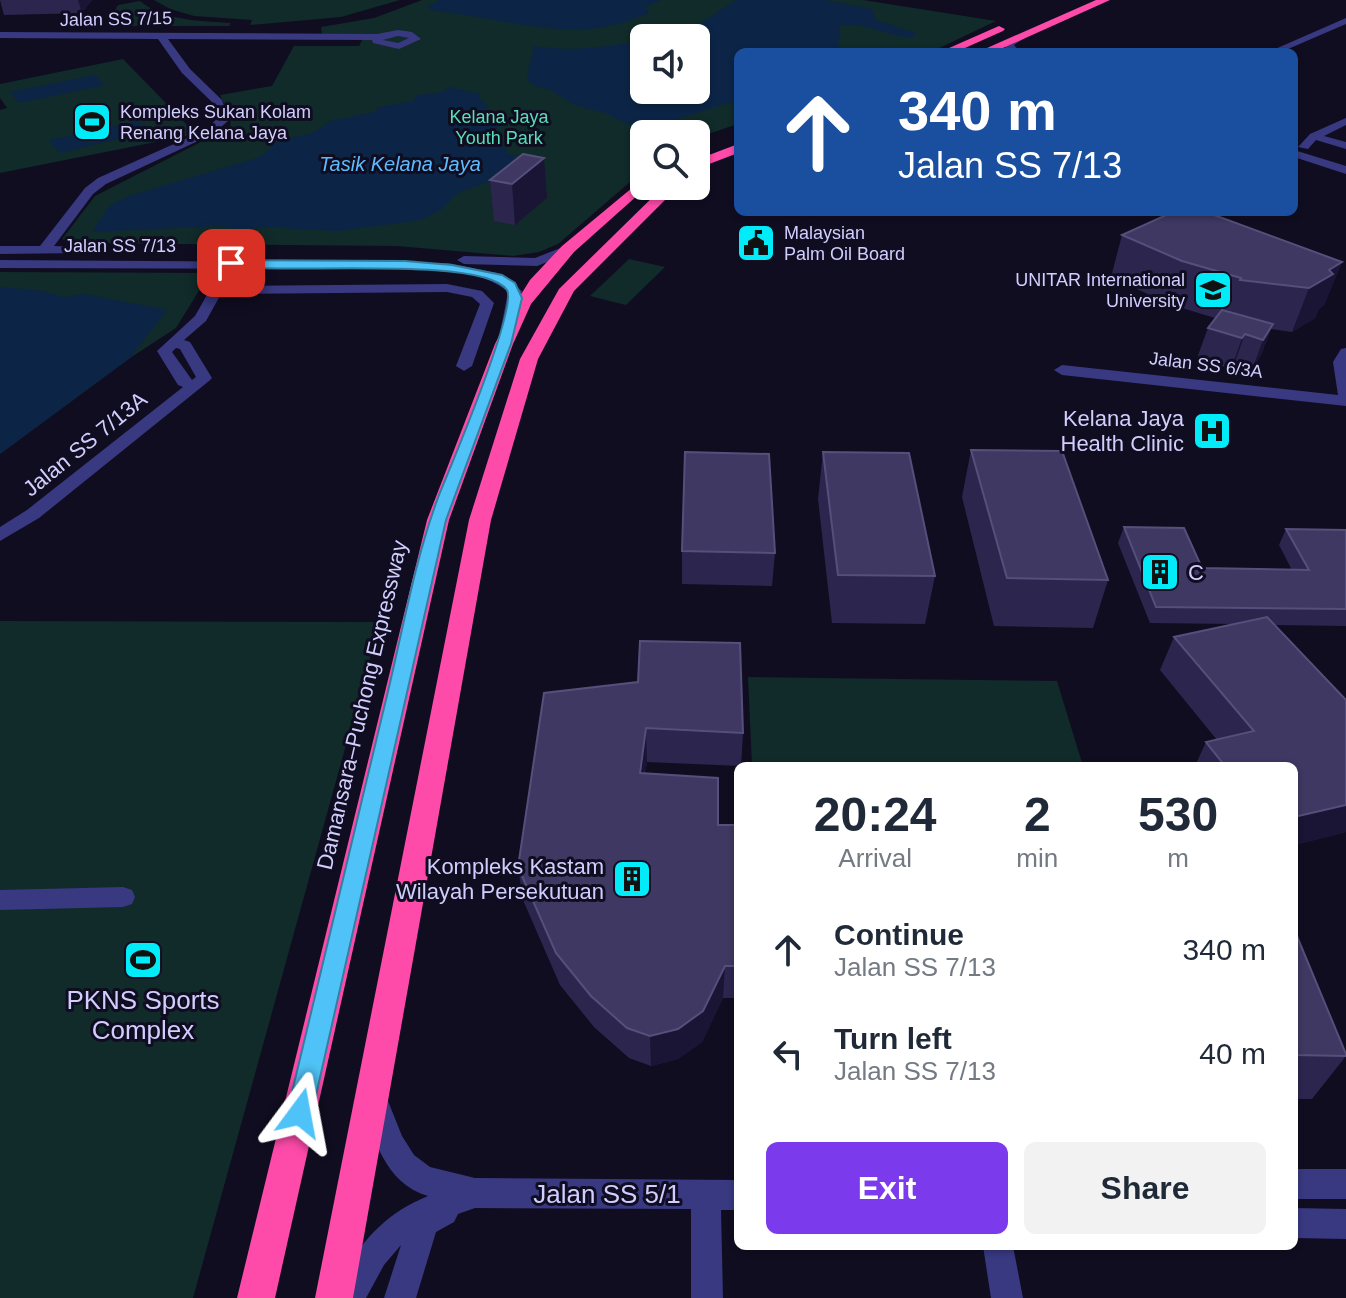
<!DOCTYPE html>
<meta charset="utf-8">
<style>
body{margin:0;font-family:Helvetica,sans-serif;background:#f2f2f3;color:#1f2937;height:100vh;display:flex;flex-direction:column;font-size:30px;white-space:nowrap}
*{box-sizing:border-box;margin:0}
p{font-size:26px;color:#747a83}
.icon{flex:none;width:44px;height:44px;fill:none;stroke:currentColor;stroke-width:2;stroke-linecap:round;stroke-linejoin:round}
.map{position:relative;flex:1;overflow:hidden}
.sheet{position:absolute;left:734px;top:762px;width:564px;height:488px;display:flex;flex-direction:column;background:#fff;border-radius:12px;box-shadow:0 2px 6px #0004}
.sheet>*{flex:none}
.hud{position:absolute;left:734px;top:48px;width:564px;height:168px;border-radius:12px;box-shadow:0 2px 6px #0004;background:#1a4fa0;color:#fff;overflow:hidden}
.buttons{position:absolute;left:630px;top:24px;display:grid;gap:16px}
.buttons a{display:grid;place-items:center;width:80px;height:80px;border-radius:12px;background:#fff;box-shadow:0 2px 6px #0004;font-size:40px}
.pin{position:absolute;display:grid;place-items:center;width:68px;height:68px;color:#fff;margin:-34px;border-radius:16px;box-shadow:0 4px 12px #0006}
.me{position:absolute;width:88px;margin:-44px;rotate:13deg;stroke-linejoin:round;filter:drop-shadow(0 0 6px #0008)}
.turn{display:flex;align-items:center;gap:28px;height:168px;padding:0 32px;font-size:36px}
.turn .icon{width:104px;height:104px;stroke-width:2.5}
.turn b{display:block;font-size:56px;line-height:68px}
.eta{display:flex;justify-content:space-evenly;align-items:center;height:136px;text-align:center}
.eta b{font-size:48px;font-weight:600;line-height:56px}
.cta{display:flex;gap:16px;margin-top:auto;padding:16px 32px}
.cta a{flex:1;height:92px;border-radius:12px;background:#7c3aed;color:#fff;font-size:32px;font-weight:600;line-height:92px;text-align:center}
.cta a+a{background:#f2f2f3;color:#1f2937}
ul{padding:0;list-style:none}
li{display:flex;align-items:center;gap:24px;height:104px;padding:0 32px}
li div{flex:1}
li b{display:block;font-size:30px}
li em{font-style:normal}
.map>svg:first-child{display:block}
.green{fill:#102b29;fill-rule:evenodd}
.water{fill:#0c2546}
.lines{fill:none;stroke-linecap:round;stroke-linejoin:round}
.minor{fill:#383980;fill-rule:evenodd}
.highway{fill:#fe4aa9;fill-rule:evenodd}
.wall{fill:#2c264f}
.shaded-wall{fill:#1a1435}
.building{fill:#3e3862;stroke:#554f7b;stroke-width:2}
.route{fill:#4fc3f7;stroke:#337fa1;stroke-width:2}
.labels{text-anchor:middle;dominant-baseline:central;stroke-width:6;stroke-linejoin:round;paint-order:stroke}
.far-street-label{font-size:18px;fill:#d1ceff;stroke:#100d21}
.far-poi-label{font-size:18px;fill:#d1ceff;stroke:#100d21;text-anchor:start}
.far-park-label{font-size:18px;fill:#5adeb7;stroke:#100d21}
.far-water-label{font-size:20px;font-style:italic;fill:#5cbbfe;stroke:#100d21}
.poi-label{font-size:22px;fill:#d1ceff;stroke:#100d21;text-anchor:end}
.street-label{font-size:22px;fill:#d1ceff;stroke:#100d21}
.near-poi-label{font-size:26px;fill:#d1ceff;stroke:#100d21}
.near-street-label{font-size:26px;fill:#d1ceff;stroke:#100d21}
</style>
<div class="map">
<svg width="1346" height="1298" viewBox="0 0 1346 1298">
<rect width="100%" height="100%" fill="#100d21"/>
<!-- green -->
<path class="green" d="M154 0H400L341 17 250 25 252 20 194 16 170 9Z
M422 0H863L996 21 931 52H738V124L696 138V134H644V170L558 244 539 252 513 256 397 246 72 243 62 239 95 196 230 127 231 119 220 95 272 86 294 46H359L364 37 322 35 321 27 374 18ZM644 38H696V90H644Z
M140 1C163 21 202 21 231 23L229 26H131L108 21 118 5Z
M123 59 196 134 0 173V110L7 108 0 98V84Z
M629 259 665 267 626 305 590 296Z
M0 272 210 273 176 328 130 358 0 454Z
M0 621 380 622 193 1298H0Z
M748 677 1057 681 1083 766H752Z"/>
<!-- water -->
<path class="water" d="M440 0H661L645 7 650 12C578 48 509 18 434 11L427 7Z
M736 0H826L872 9 876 20 915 33 914 37C889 39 866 20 840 26L838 52H738V100L655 126H632L605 113 575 105 550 90 530 84 527 77 534 46C571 52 607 47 644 40V90H696V38H653L702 22Z
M95 75 105 85 19 103 10 92Z
M450 87 479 94 481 101 488 106 484 110 499 115 502 120 496 132 508 154 517 155 503 176 458 193 441 210 421 220 337 231 261 227 244 230 218 226 92 232 109 206 129 196 260 157 278 141 312 133 331 121 373 112 380 107 413 101 417 95 443 92Z
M138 121 149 132 59 153 49 140Z
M0 287 44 291 64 297 85 294 167 310 130 358 0 454Z"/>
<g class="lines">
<!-- minor -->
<path class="minor" d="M1346 18V24L1281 52H1268Z
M398 30 412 32 421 39 399 49 373 43 372 40 168 39 190 69 222 100 229 120 213 134 106 184 93 194 54 246 81 247V253L0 254V246H40L85 188 98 178 205 130 219 117 213 103 182 73 158 39 0 38V32L377 34ZM398 36 409 38 398 43 383 40Z
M1018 35 1026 37 1014 45 1020 52H1009L1003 45Z
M1346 118V125L1324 136 1346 142V149L1316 140 1308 149 1298 147 1310 134Z
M1294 150 1346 166V174L1294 157Z
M568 245 575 249 573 252 537 266 464 264 457 260 464 256 535 258Z
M0 260 448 263 497 273 522 291 514 333 507 337 500 333 508 292C480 268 440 271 405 269L0 268Z
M223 275 230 279 226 286 447 284 482 291 494 303 472 366 464 371 456 366 480 304 472 297 447 292 221 294 206 321 184 340 190 342 212 378 209 381 39 518 0 541V527L27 510 183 387 178 385 157 351 195 316 216 279ZM176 348 180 349 196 377 192 380 172 352Z
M1346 348V406L1062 375 1054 370 1062 365 1338 395 1333 362 1341 349Z
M123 887 132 890 135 897 132 904 123 907 0 910V890Z
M374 1087 384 1091 402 1136 414 1155 430 1167 475 1178 738 1180V1210H721L723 1298H691V1209L475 1208 458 1214 454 1222 436 1232 416 1298H384L401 1245 384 1265 366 1298H333C353 1250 379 1216 428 1196 384 1183 374 1137 360 1100L364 1091Z
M1294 1169H1346V1199H1294Z
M1294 1208 1346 1209V1239L1294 1238Z
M983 1246H1013L1023 1298H991Z"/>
<!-- highway -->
<path class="highway" d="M1096 0H1110L994 52H978Z
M999 26 1005 29 1003 31 956 52H940Z
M738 144V153L696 169V160Z
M644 178V186H648L574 252 531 304 513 344 449 520 275 1298H237L427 520 495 344 515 304 530 280 562 246Z
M664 186H679L574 291 538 359 491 520 353 1298H315L469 520 520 359 559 289Z"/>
</g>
<!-- wall -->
<path class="wall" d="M0 0H92L82 13 4 15Z
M523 154 547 198 515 225 494 221 490 180Z
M1122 235 1342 262 1324 305 1319 309 1315 318 1292 332 1271 329 1261 355 1252 370 1234 365 1231 369 1197 358 1208 328 1215 318 1169 304 1111 277Z
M971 450 1108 580 1093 628 994 626 962 497Z
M823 452 935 576 925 624 832 623 818 499Z
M1124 527 1202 568 1292 570 1279 545 1286 529 1346 530V626L1275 625 1346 700V832L1294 845V766H1195L1206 742 1217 740 1160 670 1174 637 1234 624 1150 623 1118 543Z
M682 551 775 553 772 586 682 584Z
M544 693 743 733 741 766 647 762 645 773 718 825H738V998H723L702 1042 678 1059 651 1066 629 1058 594 1027 560 985 523 900 518 867Z
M1294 929 1346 1054V1056L1312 1099H1294Z"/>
<!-- shaded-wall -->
<path class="shaded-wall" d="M78 0H92L82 13Z
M544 158 547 198 515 225 512 184Z
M1342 262 1324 305 1319 309 1315 318 1292 332 1309 288 1329 270Z
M1273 324 1261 355 1252 370 1263 340Z
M1245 334 1234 365 1231 369 1242 338Z
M646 728 647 762 641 806 640 773Z
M1346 805V832L1294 845V817Z
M725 966 723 998 702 1042 678 1059 651 1066 650 1036Z"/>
<!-- building -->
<path class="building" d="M523 154 544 158 512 184 490 180Z
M1173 212H1206L1342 262 1329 270 1333 274 1309 288 1240 280 1241 278 1182 261 1122 235Z
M1222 310 1273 324 1263 340 1245 334 1242 338 1208 328Z
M971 450 1062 451 1108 580 1007 578Z
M685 452 769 454 775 553 682 551Z
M823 452 909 453 935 576 838 575Z
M1124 527 1184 528 1202 568 1309 570 1286 529 1346 530V609L1156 607Z
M1267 617 1346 700V805L1294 817V766H1225L1206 742 1254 731 1174 637Z
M640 641 740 643 743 733 646 728 640 773 718 778V825H738V966H725L703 1011 678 1029 650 1036 627 1028 591 996 556 953 518 867 544 693 638 682Z
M1294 929 1346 1054V1056L1294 1055Z"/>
<!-- route -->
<path class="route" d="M231 260 405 261 452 265 502 275 515 283 522 298 511 344 446 520 312 1113 309 1122 300 1125 291 1122 287 1113C319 979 351 846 383 712 401 641 413 564 439 495 450 468 518 308 507 290 483 255 274 275 226 266V261Z"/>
<!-- icons -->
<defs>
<g id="stadium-square" transform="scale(2)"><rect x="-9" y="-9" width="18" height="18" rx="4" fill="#01ebf8" stroke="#100d21"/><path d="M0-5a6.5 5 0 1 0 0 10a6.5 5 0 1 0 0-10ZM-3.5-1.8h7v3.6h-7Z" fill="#111"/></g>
<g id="civic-square" transform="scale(2)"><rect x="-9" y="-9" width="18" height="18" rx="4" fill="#01ebf8" stroke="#100d21"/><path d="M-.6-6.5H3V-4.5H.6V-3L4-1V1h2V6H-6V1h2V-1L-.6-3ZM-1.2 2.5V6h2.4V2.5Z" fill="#111"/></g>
<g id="university-square" transform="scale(2)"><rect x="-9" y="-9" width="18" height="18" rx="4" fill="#01ebf8" stroke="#100d21"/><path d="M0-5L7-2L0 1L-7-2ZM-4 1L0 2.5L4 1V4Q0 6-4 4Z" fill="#111"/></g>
<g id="hospital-square" transform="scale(2)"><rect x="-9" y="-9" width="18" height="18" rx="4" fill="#01ebf8" stroke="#100d21"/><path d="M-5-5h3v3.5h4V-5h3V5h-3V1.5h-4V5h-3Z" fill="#111"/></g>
<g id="building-square" transform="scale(2)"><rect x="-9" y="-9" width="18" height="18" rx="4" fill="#01ebf8" stroke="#100d21"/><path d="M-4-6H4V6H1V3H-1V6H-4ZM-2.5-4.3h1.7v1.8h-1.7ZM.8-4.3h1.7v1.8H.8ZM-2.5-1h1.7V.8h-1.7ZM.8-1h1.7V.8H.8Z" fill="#111"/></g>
</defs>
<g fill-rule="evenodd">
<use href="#stadium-square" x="92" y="122"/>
<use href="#civic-square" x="756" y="243"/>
<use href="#university-square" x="1213" y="290"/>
<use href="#hospital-square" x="1212" y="431"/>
<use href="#building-square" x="1160" y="572"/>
<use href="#building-square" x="632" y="879"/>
<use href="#stadium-square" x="143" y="960"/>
</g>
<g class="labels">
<!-- far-street labels -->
<g class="far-street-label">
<text transform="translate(116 19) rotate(-1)">Jalan SS 7/15</text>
<text x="120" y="246">Jalan SS 7/13</text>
<text transform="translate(1206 365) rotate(7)">Jalan SS 6/3A</text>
</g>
<!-- far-poi labels -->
<g class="far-poi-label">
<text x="120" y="112">Kompleks Sukan Kolam<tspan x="120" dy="21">Renang Kelana Jaya</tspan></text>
<text x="784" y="233">Malaysian<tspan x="784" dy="21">Palm Oil Board</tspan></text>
<text x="1185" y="280" text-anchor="end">UNITAR International<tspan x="1185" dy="21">University</tspan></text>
</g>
<!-- far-park labels -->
<g class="far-park-label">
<text x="499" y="117">Kelana Jaya<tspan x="499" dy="21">Youth Park</tspan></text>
</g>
<!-- far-water labels -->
<g class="far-water-label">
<text x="400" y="164">Tasik Kelana Jaya</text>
</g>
<!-- poi labels -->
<g class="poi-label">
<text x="1184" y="418">Kelana Jaya<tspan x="1184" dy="25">Health Clinic</tspan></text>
<text x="1188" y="572" text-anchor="start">C</text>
<text x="604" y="866">Kompleks Kastam<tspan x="604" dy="25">Wilayah Persekutuan</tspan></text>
</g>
<!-- street labels -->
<g class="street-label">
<text transform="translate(85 444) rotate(-39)">Jalan SS 7/13A</text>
<text transform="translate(362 705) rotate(-77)">Damansara–Puchong Expressway</text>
</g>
<!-- near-poi labels -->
<g class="near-poi-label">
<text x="143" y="1000">PKNS Sports<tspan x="143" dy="30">Complex</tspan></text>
</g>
<!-- near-street labels -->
<g class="near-street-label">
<text x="607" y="1194">Jalan SS 5/1</text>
</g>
</g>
</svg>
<div class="buttons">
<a><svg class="icon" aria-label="sound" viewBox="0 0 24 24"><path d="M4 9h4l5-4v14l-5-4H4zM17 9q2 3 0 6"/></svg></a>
<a><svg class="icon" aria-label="search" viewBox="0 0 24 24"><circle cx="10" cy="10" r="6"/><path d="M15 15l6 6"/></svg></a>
</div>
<div class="pin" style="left:231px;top:263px;background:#d93025"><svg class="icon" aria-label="arrive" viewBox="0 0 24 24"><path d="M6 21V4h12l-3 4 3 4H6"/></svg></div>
<svg class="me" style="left:300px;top:1113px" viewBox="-20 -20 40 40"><path d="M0-17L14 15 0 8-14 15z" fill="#4fc3f7" stroke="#fff" stroke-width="4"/></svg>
<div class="hud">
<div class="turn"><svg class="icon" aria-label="ahead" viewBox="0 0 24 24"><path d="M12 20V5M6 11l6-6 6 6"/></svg><div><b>340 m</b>Jalan SS 7/13</div></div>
</div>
<section class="sheet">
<div class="eta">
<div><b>20:24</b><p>Arrival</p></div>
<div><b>2</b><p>min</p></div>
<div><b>530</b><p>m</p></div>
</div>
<ul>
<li><svg class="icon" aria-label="ahead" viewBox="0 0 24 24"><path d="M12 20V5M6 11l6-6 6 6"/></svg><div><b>Continue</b><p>Jalan SS 7/13</p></div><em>340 m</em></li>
<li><svg class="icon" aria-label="left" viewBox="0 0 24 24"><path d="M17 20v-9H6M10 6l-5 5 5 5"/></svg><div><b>Turn left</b><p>Jalan SS 7/13</p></div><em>40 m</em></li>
</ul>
<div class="cta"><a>Exit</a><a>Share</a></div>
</section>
</div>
